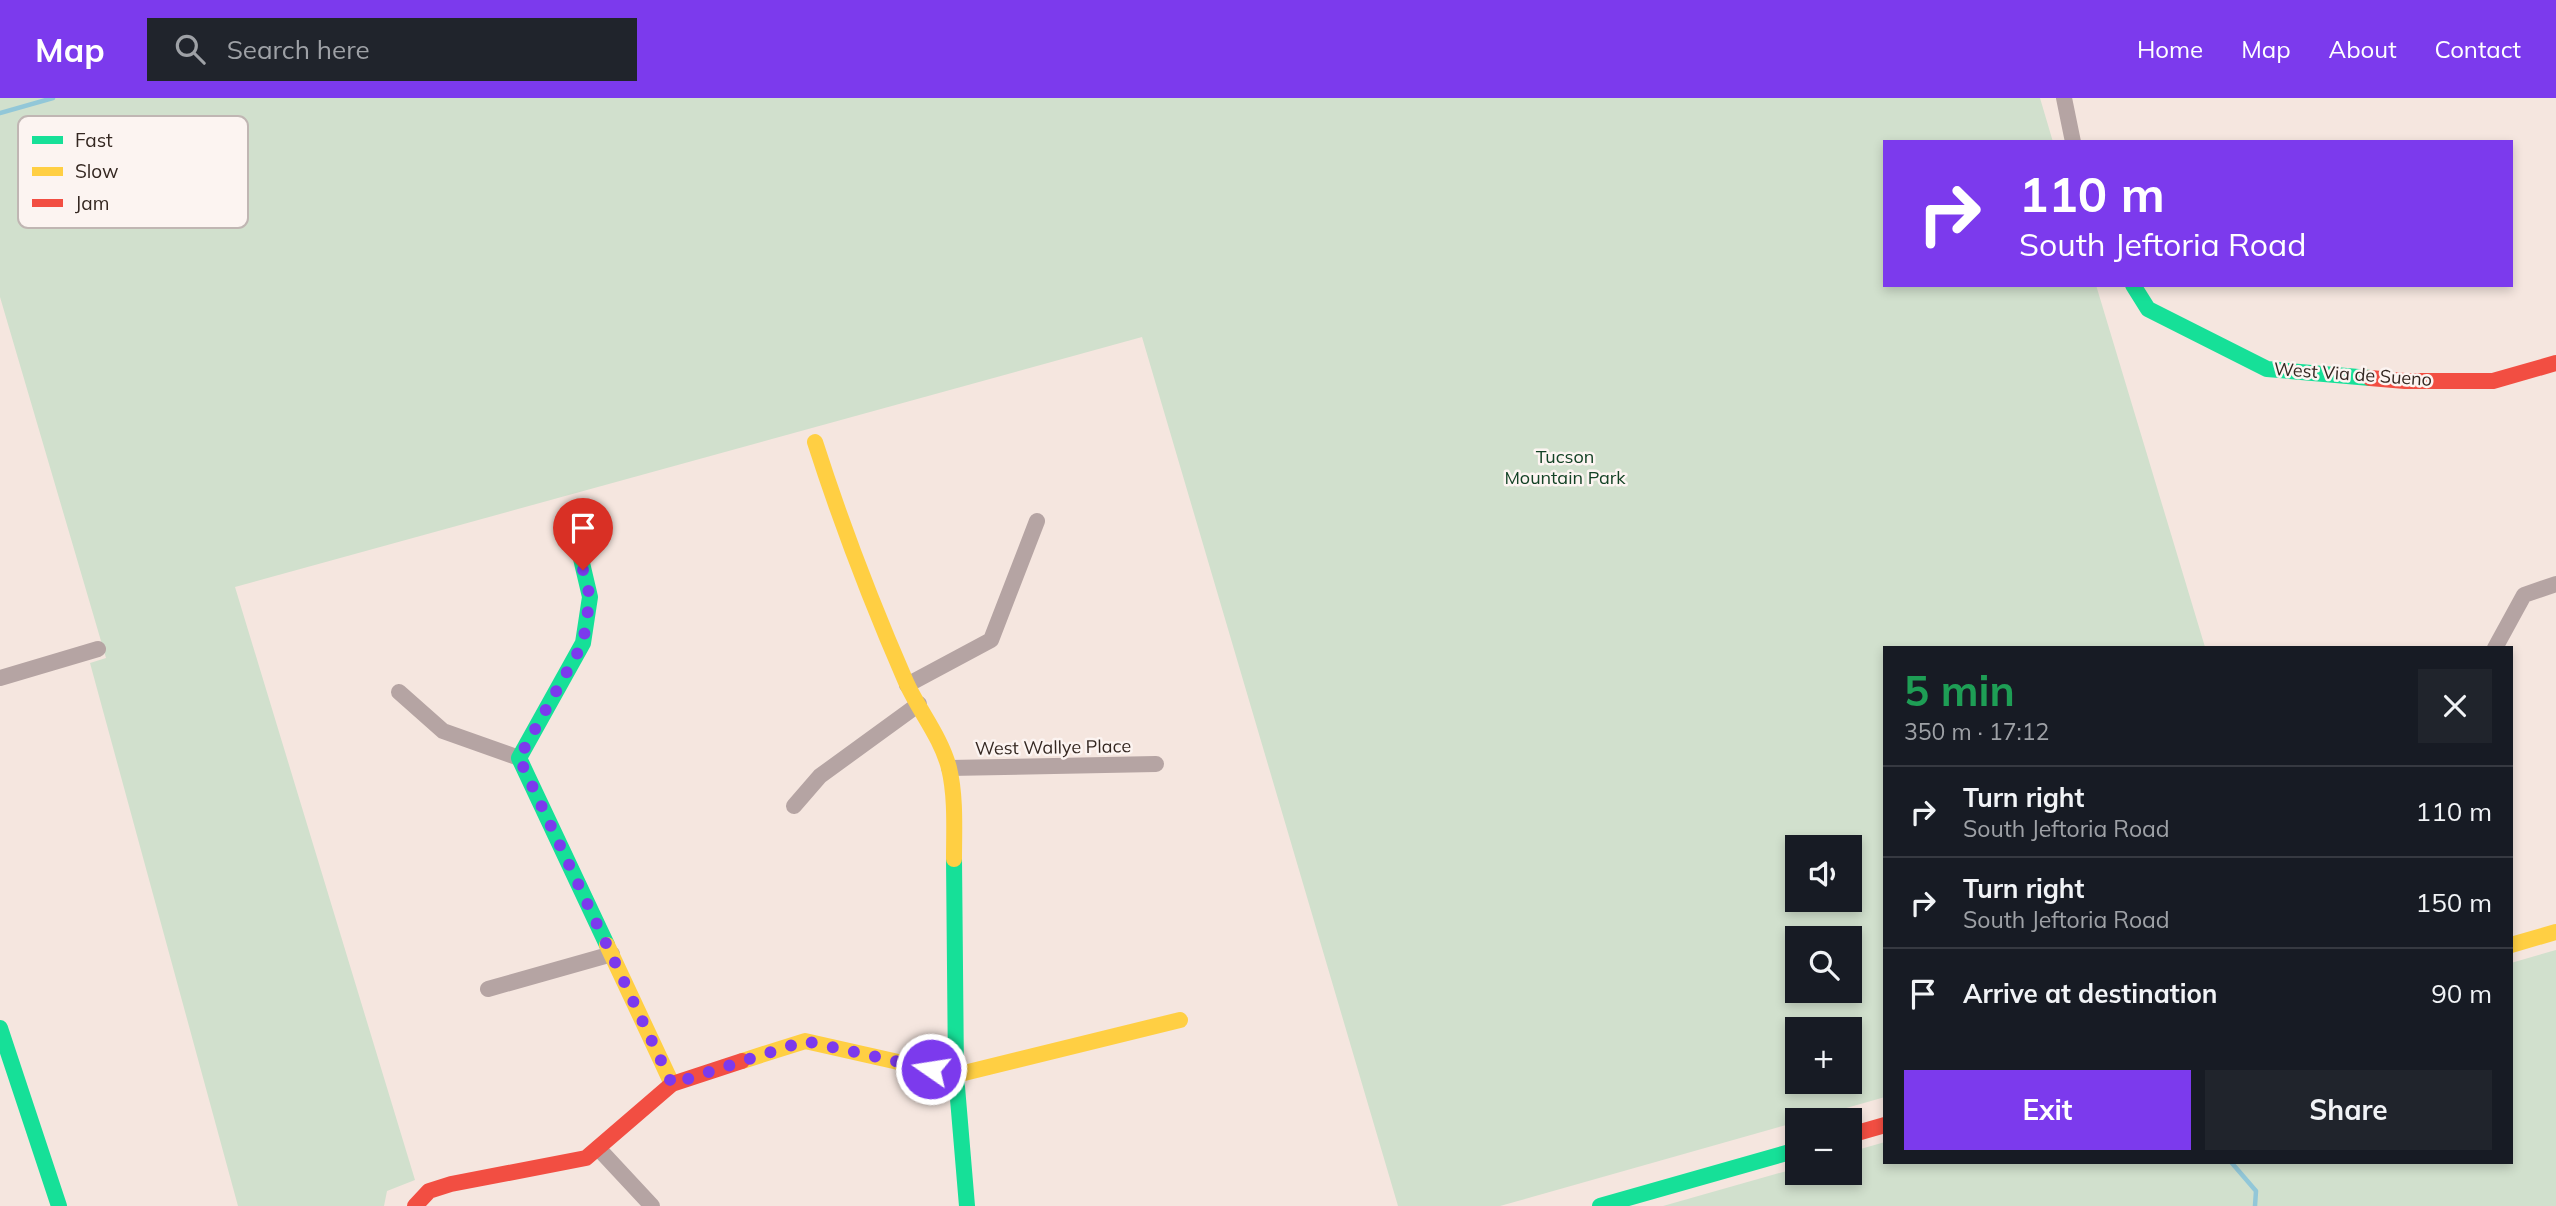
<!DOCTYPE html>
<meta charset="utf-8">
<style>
body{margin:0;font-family:Mulish,sans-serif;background:#20242c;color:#f1f3f6;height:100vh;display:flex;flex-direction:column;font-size:26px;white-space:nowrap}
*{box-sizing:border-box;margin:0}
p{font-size:23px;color:#9ea1a6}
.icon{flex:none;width:38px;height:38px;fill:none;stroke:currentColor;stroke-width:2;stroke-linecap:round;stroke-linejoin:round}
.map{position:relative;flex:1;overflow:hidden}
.side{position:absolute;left:1883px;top:548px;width:630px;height:518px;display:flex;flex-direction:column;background:#171b24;border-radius:0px;box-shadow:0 4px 10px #0003}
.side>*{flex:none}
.top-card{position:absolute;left:1883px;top:42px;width:630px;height:147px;border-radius:0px;box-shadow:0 4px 10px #0003;background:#7c3aed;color:#fff;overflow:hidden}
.tools{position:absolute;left:1785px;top:737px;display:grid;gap:14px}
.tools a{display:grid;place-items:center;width:77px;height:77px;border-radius:0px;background:#171b24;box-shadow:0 4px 10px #0003;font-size:35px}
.pin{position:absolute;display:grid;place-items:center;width:60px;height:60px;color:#fff;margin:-72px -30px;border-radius:50% 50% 50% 0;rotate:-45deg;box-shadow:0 0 7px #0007}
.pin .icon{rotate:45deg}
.me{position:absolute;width:77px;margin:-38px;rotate:283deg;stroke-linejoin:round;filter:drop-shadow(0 0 5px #0008)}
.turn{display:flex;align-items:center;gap:24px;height:147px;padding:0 21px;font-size:32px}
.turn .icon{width:91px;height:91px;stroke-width:2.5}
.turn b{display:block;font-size:49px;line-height:60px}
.round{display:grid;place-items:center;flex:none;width:74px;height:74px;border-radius:0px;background:#20242c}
.head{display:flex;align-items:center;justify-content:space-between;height:119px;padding:0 21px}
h1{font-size:42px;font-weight:700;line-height:52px;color:#1e9e55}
.cta{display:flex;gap:14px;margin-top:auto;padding:14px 21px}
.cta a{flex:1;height:80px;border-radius:0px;background:#7c3aed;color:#fff;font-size:28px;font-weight:700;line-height:80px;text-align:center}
.cta a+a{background:#20242c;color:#f1f3f6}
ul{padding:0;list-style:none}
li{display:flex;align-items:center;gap:21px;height:91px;padding:0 21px;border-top:2px solid #363941}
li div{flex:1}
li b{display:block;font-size:26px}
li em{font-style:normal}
header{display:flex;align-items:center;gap:42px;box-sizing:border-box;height:98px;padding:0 35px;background:#7c3aed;color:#fff}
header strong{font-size:33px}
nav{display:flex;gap:38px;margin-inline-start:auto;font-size:24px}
.search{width:490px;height:63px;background:#20242c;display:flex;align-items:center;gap:18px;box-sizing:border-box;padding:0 24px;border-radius:0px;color:#9ea1a6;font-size:26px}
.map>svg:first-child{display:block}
.green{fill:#d1e0cd;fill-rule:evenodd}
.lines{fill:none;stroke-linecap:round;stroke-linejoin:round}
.stream{stroke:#92c7d8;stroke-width:4.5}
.street{stroke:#b5a4a3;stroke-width:16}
.fast{stroke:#16e098;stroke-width:16}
.slow{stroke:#ffcf43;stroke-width:16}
.jam{stroke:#f24e42;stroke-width:16}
.route{stroke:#7c3aed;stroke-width:12;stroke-dasharray:0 21.6}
.labels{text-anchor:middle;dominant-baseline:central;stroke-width:5;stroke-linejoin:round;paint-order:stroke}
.street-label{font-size:18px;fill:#342721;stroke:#fcf4f1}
.park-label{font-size:18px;fill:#134225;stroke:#fcf4f1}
.key{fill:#fcf4f1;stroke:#c0b6b3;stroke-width:2}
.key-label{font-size:19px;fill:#342721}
</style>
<header>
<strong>Map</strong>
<div class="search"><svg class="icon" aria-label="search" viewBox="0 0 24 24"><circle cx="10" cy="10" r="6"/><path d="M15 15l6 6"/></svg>Search here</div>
<nav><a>Home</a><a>Map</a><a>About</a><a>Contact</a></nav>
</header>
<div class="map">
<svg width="2556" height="1108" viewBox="0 0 2556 1108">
<rect width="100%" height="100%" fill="#f5e6df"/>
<!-- green -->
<path class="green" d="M0 0H2040L2053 44H1885V187H2096L2205 549 1885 550V999L1804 1022H1797V1024L1500 1108H1398L1142 239 235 489 415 1082 387 1093 384 1108H238L90 565 106 560 0 199ZM1797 749H1850V802H1797ZM1797 840H1850V892H1797ZM1797 931H1850V984H1797Z
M2556 852V1108H1663L1797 1070V1074H1850V1054L1885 1044V1064H2511V865Z"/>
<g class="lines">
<!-- stream -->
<path class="stream" d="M0 15 53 0
M2231 1064 2256 1093 2255 1108"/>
<!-- street -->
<path class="street" d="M2064 0 2073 44
M2495 550 2524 497 2556 486
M0 580 98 551
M907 587 991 542 1037 423
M399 594 443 633 519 660
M949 670 1156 666
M794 708 820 678 919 606
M488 891 612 856
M598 1050 652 1108"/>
<!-- fast -->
<path class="fast" d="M2133 187 2148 211 2267 271 2370 280
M571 418 590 499 583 545 519 660 607 847
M954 761 956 977 967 1108
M0 930 59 1108
M1600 1108 1797 1052"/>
<!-- slow -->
<path class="slow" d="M815 344C841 425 872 506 906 584 919 613 941 639 949 670 956 699 954 732 954 761
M607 847 672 986
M2511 847 2556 834
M742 963 805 943 956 977 1180 922"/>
<!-- jam -->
<path class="jam" d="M2370 280 2405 283H2493L2556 265
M1850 1037 1885 1027
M415 1108 429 1093 451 1086 586 1060 672 986 742 963"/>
</g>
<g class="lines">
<!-- route -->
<path class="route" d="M583 472 590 499 583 545 519 660 672 986 805 943 931 971"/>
</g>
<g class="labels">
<!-- street labels -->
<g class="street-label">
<text transform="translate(2353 276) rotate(4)">West Via de Sueno</text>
<text transform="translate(1053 649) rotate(-1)">West Wallye Place</text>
</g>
<!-- park labels -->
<g class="park-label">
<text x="1565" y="358">Tucson<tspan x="1565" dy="21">Mountain Park</tspan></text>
</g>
</g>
<!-- legend -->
<rect x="18" y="18" width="230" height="112" rx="10" class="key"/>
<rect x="32" y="38" width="31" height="8" fill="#16e098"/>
<rect x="32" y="69" width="31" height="9" fill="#ffcf43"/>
<rect x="32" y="101" width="31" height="8" fill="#f24e42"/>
<g class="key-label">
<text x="75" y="49">Fast</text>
<text x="75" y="80">Slow</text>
<text x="75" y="112">Jam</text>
</g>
</svg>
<div class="tools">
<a><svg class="icon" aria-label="sound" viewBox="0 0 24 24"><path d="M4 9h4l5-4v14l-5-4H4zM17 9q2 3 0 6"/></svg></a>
<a><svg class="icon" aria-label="search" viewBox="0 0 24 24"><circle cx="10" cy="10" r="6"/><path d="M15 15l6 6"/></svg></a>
<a>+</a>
<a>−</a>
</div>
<div class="pin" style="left:583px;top:472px;background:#d93025"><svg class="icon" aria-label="arrive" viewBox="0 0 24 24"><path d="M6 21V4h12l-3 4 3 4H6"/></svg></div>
<svg class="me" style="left:931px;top:971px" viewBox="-20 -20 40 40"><circle r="17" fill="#7c3aed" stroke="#fff" stroke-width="3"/><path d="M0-11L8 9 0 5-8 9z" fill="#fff"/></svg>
<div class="top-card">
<div class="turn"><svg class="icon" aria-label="right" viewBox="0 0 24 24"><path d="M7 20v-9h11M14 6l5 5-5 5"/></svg><div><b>110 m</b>South Jeftoria Road</div></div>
</div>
<section class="side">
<div class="head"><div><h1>5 min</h1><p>350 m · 17:12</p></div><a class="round"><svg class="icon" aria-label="close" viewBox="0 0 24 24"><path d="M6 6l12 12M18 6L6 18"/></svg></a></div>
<ul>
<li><svg class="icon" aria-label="right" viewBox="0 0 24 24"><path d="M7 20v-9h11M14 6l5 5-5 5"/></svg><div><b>Turn right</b><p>South Jeftoria Road</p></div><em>110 m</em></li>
<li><svg class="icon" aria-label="right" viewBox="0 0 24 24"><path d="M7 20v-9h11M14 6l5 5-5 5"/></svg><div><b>Turn right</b><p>South Jeftoria Road</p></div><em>150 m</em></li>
<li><svg class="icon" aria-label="arrive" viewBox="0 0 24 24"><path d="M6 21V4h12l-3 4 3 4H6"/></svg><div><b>Arrive at destination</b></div><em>90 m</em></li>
</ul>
<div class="cta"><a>Exit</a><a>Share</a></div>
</section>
</div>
